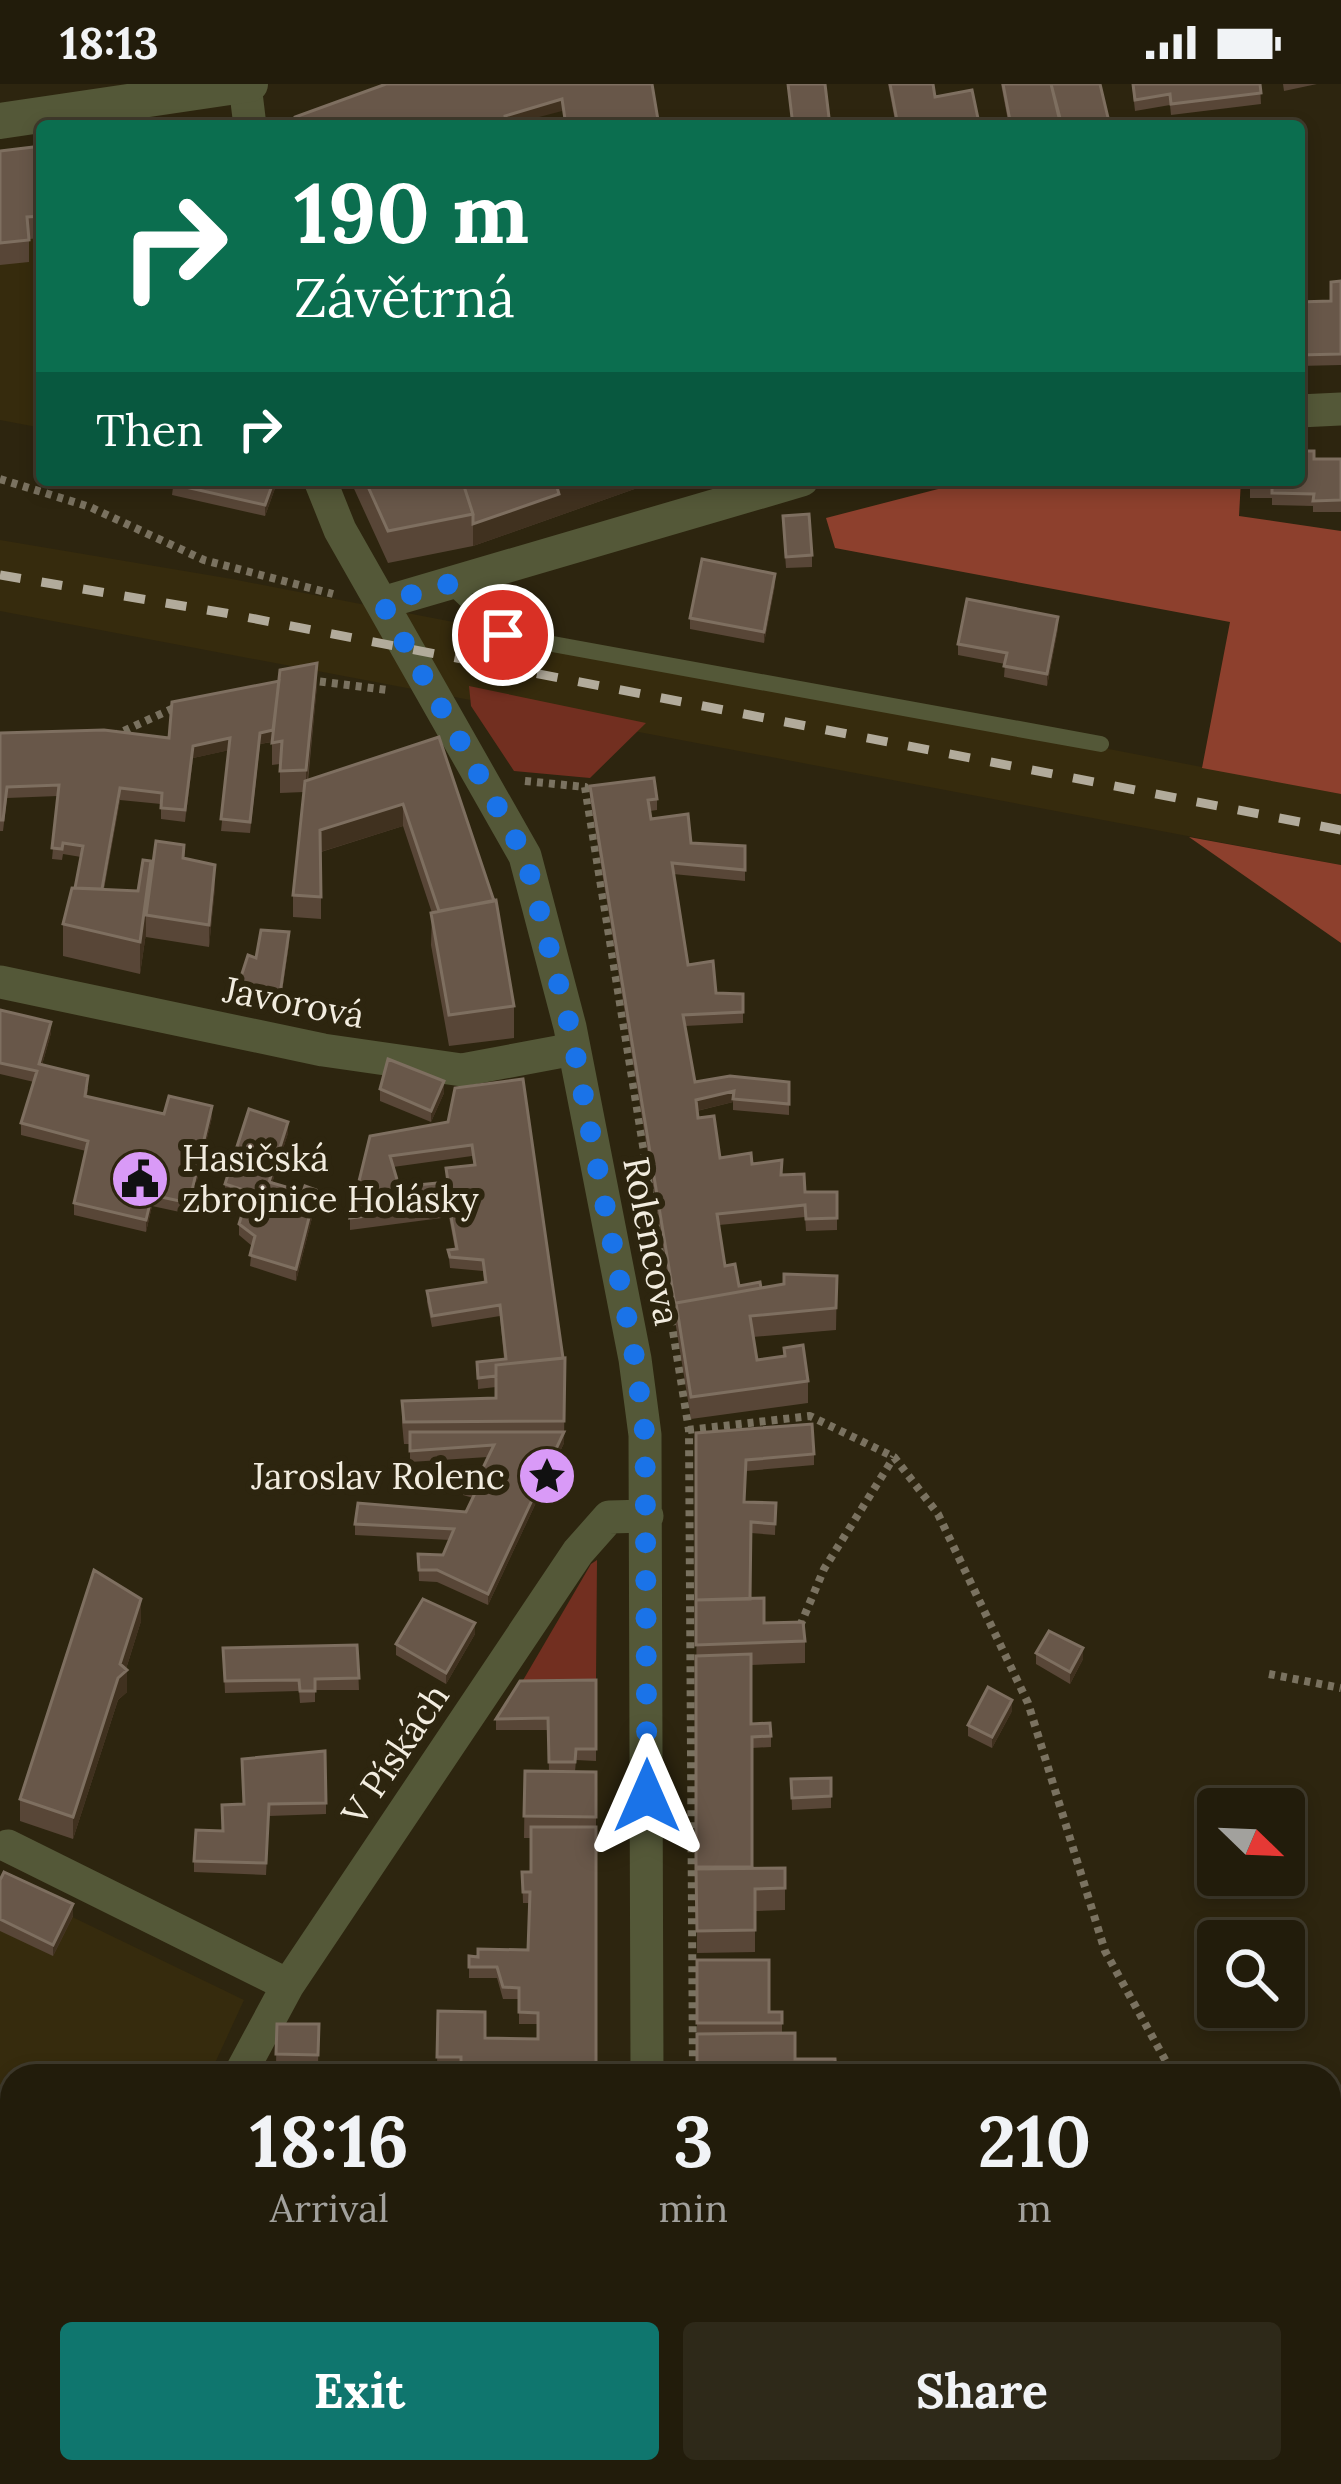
<!DOCTYPE html>
<meta charset="utf-8">
<style>
body{margin:0;font-family:Lora,serif;background:#2e2919;color:#f1f3f6;height:100vh;display:flex;flex-direction:column;font-size:45px;white-space:nowrap}
*{box-sizing:border-box;margin:0}
p{font-size:39px;color:#a2a19d}
.icon{flex:none;width:66px;height:66px;fill:none;stroke:currentColor;stroke-width:2;stroke-linecap:round;stroke-linejoin:round}
.map{position:relative;flex:1;overflow:hidden}
.details{position:absolute;left:0px;top:1980px;width:1341px;height:420px;display:flex;flex-direction:column;background:#221c0b;border-radius:36px 36px 0 0;box-shadow:0 6px 18px #0003,0 0 0 3px #3f3a2c}
.details>*{flex:none}
.top-card{position:absolute;left:36px;top:36px;width:1269px;height:366px;border-radius:12px;box-shadow:0 6px 18px #0003,0 0 0 3px #3f3a2c;background:#0b6e4f;color:#fff;overflow:hidden}
.needle{width:78px;rotate:113deg}
.buttons{position:absolute;left:1197px;top:1704px;display:grid;gap:24px}
.buttons a{display:grid;place-items:center;width:108px;height:108px;border-radius:12px;background:#221c0b;box-shadow:0 6px 18px #0003,0 0 0 3px #3f3a2c;font-size:60px}
.pin{position:absolute;display:grid;place-items:center;width:102px;height:102px;color:#fff;margin:-51px;border:6px solid #fff;border-radius:50%;box-shadow:0 3px 12px #0007}
.me{position:absolute;width:132px;margin:-66px;rotate:0deg;stroke-linejoin:round;filter:drop-shadow(0 0 9px #0008)}
.turn{display:flex;align-items:center;gap:42px;height:252px;padding:0 60px;font-size:54px}
.turn .icon{width:156px;height:156px;stroke-width:2.5}
.turn b{display:block;font-size:84px;line-height:102px}
.then{display:flex;align-items:center;height:114px;padding:0 60px;background:#0003;gap:24px;font-size:45px}
.eta{display:flex;justify-content:space-evenly;align-items:center;height:204px;text-align:center}
.eta b{font-size:72px;font-weight:700;line-height:84px}
.action{display:flex;gap:24px;margin-top:auto;padding:24px 60px}
.action a{flex:1;height:138px;border-radius:12px;background:#0f766e;color:#fff;font-size:48px;font-weight:700;line-height:138px;text-align:center}
.action a+a{background:#2e2919;color:#f1f3f6}
.status{display:flex;justify-content:space-between;align-items:center;height:84px;padding:0 60px;background:#221c0b;direction:ltr}
.status svg{height:33px;fill:currentColor}
.map>svg:first-child{display:block}
.built{fill:#362b0d}
.green{fill:#722f20}
.forest{fill:#8d402d}
.lines{fill:none;stroke-linecap:round;stroke-linejoin:round}
.path{stroke:#7a7260;stroke-width:8;stroke-dasharray:6 6;stroke-linecap:butt}
.service{stroke:#545838;stroke-width:16}
.minor{stroke:#545838;stroke-width:33}
.tertiary{stroke:#545838;stroke-width:36}
.rail{stroke:#b2ab9b;stroke-width:9;stroke-dasharray:21 21;stroke-linecap:butt}
.wall{fill:#584637;fill-rule:evenodd}
.shaded-wall{fill:#40311f}
.building{fill:#685749;stroke:#7e6f60;stroke-width:3;fill-rule:evenodd}
.route{stroke:#1a73e8;stroke-width:21;stroke-dasharray:0 37.8}
.labels{text-anchor:middle;dominant-baseline:central;stroke-width:12;stroke-linejoin:round;paint-order:stroke}
.street-label{font-size:36px;fill:#f2ecdf;stroke:#2d250f}
.poi-label{font-size:36px;fill:#f2ecdf;stroke:#2d250f;text-anchor:start}
</style>
<div class="status"><b>18:13</b><svg viewBox="0 0 49 12"><path d="M0 12V9h3v3zM5 12V6h3v6zM10 12V3h3v9zM15 12V0h3v12zM26 1h20v11H26zM47 4h2v5h-2z"/></svg></div>
<div class="map">
<svg width="1341" height="2400" viewBox="0 0 1341 2400">
<rect width="100%" height="100%" fill="#2d250f"/>
<!-- built -->
<path class="built" d="M42 84V344L0 336V90Z
M0 456 232 495 1341 710V781L0 527Z
M0 1798 244 1916 209 1992H12V2272L0 2266Z"/>
<!-- green -->
<path class="green" d="M469 602 646 639 590 694 514 687 471 622Z
M597 1476 596 1597 522 1598 591 1480Z
M1331 2240 1341 2257V2400H1056L1062 2388H1329Z"/>
<!-- forest -->
<path class="forest" d="M973 396H1241L1239 432 1341 447V710L1202 684 1230 538 835 464 826 434Z
M1189 753 1341 781V859Z
M1341 2124V2257L1329 2243V2147Z
M0 2267 12 2273V2388H284L310 2393V2400H0Z"/>
<g class="lines">
<!-- path -->
<path class="path" d="M0 395 90 423 204 476 333 510
M308 596 388 606
M113 652 176 623
M525 697 585 703 689 1346 693 1992
M688 1346 810 1332 894 1373 938 1430 1028 1619 1105 1867 1174 1992
M800 1542 824 1485 894 1373
M1269 1590 1341 1604
M1329 2219 1341 2238"/>
<!-- service -->
<path class="service" d="M449 500 503 551 1101 660
M0 2151 12 2156"/>
<!-- minor -->
<path class="minor" d="M245 1 250 42
M1299 327 1341 325
M320 396 340 446 525 772 570 943 635 1275 645 1351 647 1992
M382 519 802 396
M0 898 323 966 462 986 574 965
M8 1762 288 1901
M239 1992 288 1901 578 1468 609 1433 647 1432
M555 2388 574 2389
M655 2388 657 2400"/>
<!-- tertiary -->
<path class="tertiary" d="M0 37 250 0"/>
<!-- rail -->
<path class="rail" d="M0 491 225 529 1341 746"/>
</g>
<!-- wall -->
<path class="wall" d="M888 0H933L935 13 972 6 979 42H896Z
M1001 0H1100L1109 42H1009Z
M1132 0H1260L1261 20 1171 31 1170 21 1135 27Z
M1283 0H1317L1284 7Z
M42 62V157V154L29 155V178L0 181V67Z
M1341 197V281L1299 282V218L1331 217Z
M1314 375H1341V428H1313V422L1272 421V414H1250V396Z
M174 396H278L265 432 172 411Z
M350 396H660L473 462 388 479Z
M783 443 812 471V483L786 484Z
M775 501 764 559 690 545V534Z
M1058 544 1047 602 1004 593 1005 580 958 571V560Z
M317 601 308 697 439 653 514 922V954L449 962 431 861 432 829 403 742 321 768V835L293 833V811L304 708 280 709V680L272 681V658L260 660 250 749 221 747 229 666 193 674 185 738 161 735V720L120 716 104 805 138 807 151 791 184 774 215 803 209 863 146 853V849L140 890 63 872V840L75 804 81 773 63 770 62 776 52 775 58 712 7 714 3 747H0V649L169 654Z
M590 702 657 715V726L650 727 651 735 691 759 745 762V797L673 790 688 881 716 909 743 910V939L685 942 695 998H789V1031L733 1026V1018L697 1027 698 1034 720 1074 752 1080 781 1091 805 1108H837V1146L806 1147 805 1133 719 1141 725 1182 739 1202 761 1204 837 1192 836 1246 753 1253 757 1276 808 1297V1319L691 1335 590 714Z
M289 860 280 921 238 913V902L256 874Z
M0 926 51 949 42 981 88 1004 87 1012 164 1030 212 1033 189 1130 152 1122 146 1148 74 1131V1119L86 1067 21 1051V1039L34 998 0 990Z
M455 1004 565 1274 564 1359 488 1521 437 1498 419 1497 418 1470 443 1471 450 1456 355 1451V1440L466 1428 473 1414 463 1411V1400L479 1392 488 1373 410 1378V1360H404L402 1339V1317L496 1314V1303L478 1305 477 1278 504 1275 500 1232 432 1243 427 1218V1207L484 1198 483 1187 450 1184 448 1166 455 1165 449 1133 350 1146V1134L370 1052 448 1038ZM472 1072 474 1081 446 1084V1098L406 1102V1109H401L393 1083Z
M380 1005 444 1009 431 1038 380 1017Z
M288 1049 272 1099 316 1118 296 1197 250 1182 252 1162 239 1151V1140L249 1119 225 1111V1100Z
M696 1349 814 1370V1381L746 1387 744 1418 776 1419 775 1451 751 1449 750 1515 764 1539 805 1557V1579L751 1581V1640L771 1652V1663L752 1664V1784H785V1826L755 1827V1868L697 1869Z
M141 1537 126 1585 127 1608 118 1616 73 1755 20 1737V1715Z
M475 1550 446 1600 396 1571V1560Z
M357 1561 359 1606H315V1618L300 1619 299 1607 225 1609 223 1564Z
M1036 1569 1083 1575 1070 1600 1036 1580Z
M596 1596V1677L576 1676 575 1688H596V1992H461V1984H437L438 1927 485 1954 538 1955V1940H519V1915H503L497 1894H469V1872L528 1866 530 1819H523L522 1788H531V1754H524L525 1687 549 1688 548 1646H496V1635Z
M1012 1627 992 1664 968 1652V1641Z
M831 1694V1724L792 1726 791 1695Z
M326 1719V1730L269 1732 266 1791 194 1788V1777L223 1747 222 1721Z
M0 1796 73 1832 53 1872 0 1847Z
M697 1876 769 1928H782V1949L795 1975 836 1992H697Z
M277 1940H319L318 1982 276 1981Z
M0 2161 12 2167V2273L0 2267Z"/>
<!-- shaded-wall -->
<path class="shaded-wall" d="M562 15V27L505 42V32Z
M274 396H278L265 432V421Z
M572 396H660L473 462V440L559 410V400Z
M775 490V501L764 559V548Z
M1058 533V544L1047 602V590Z
M317 579V601L306 708V686Z
M276 646V657L260 660 250 749 260 649Z
M230 654V666L193 674 185 738 193 662Z
M120 704V716L97 840V829Z
M403 720V742L320 768V746Z
M151 777V808L146 831V849L140 890V858Z
M215 781V803L209 863V841Z
M289 848V860L280 921V910Z
M51 938V949L39 991V980Z
M444 997V1009L431 1038V1027Z
M734 1007 733 1018 696 1027V1016Z
M212 1022V1033L189 1130V1119Z
M288 1038V1049L269 1109V1098Z
M316 1106V1118L296 1197V1185Z
M152 1111V1122L146 1148V1136Z
M565 1274 564 1359 488 1521V1510L564 1348Z
M141 1515V1537L125 1588 127 1586V1608L118 1616 73 1755V1733Z
M475 1539V1550L446 1600V1589Z
M1083 1564V1575L1070 1600V1588Z
M1012 1616V1627L992 1664V1653Z
M73 1820V1832L53 1872V1861Z"/>
<!-- building -->
<path class="building" d="M386 0H652L659 42H566L562 15 505 32 506 42H287L295 33Z
M788 0H825L830 42H793Z
M890 0H933L935 13 972 6 979 39 966 42H898Z
M1003 0H1051L1061 42H1011Z
M1051 0H1100L1109 38 1095 42H1062Z
M1133 0H1260L1261 9 1171 20 1170 10 1135 16Z
M42 62V135V132L27 133 29 156 0 159V67Z
M1341 197V270L1299 271V218L1331 217V198Z
M1299 367H1314V375H1341V416L1313 417 1314 410 1272 409V403H1250V396H1299Z
M174 396H274L265 421 172 400Z
M365 396H462L473 430 388 447Z
M462 396H555L559 410 473 440V430Z
M809 430 812 471 786 473 783 432Z
M702 475 775 490 764 548 690 534Z
M967 515 1058 533 1047 590 1004 582 1007 569 958 560Z
M317 579 306 686 280 687 282 657 272 659 280 586Z
M279 597 273 646 260 649 250 738 221 735 230 654 193 662 185 726 161 724 162 709 120 704 102 805 75 804 83 762 63 759 62 765 52 764 59 701 7 703 3 736H0V649L104 646 169 654 172 618Z
M439 653 494 817 439 827 403 720 320 746 321 813 293 811 305 697Z
M654 694 657 715 648 716 651 735 688 730 691 759 745 762V786L672 779 688 881 713 877 716 909 743 910V928L683 931 695 998 730 992 789 998V1020L733 1015 734 1007 696 1016 698 1034 714 1032 720 1074 751 1069 752 1080 782 1076 781 1091 804 1090 805 1108H837V1134L806 1135 805 1121 717 1130 725 1182 735 1180 739 1202 760 1198 761 1204 676 1219V1227L590 702Z
M156 757 184 761 183 774 215 781 209 841 146 831Z
M143 776 151 777 140 858 63 840 72 804 138 807Z
M496 816 514 922 449 931 431 829Z
M261 846 289 848 280 910 238 902 248 871 256 874Z
M0 926 51 938 39 980 88 992 85 1012 164 1030 169 1012 212 1022 189 1119 152 1111 146 1136 74 1119 88 1057 21 1039 37 987 0 979Z
M388 975 444 997 431 1027 380 1005Z
M523 995 563 1274 496 1281V1292L478 1294 477 1278 506 1275 500 1221 432 1232 427 1207 486 1198 483 1176 450 1173 448 1166 457 1165 449 1122 350 1134 370 1052 448 1038 455 1004ZM472 1061 475 1081 446 1084 448 1098 406 1102 407 1109H401L390 1072Z
M249 1025 288 1038 269 1098 303 1108 305 1102 316 1106 296 1185 250 1171 255 1152 239 1140 244 1124 256 1110 225 1100Z
M784 1190 837 1192 836 1224 750 1232 757 1276 785 1272 784 1264 803 1261 808 1297 691 1313 676 1219 784 1200Z
M565 1274 564 1337 404 1338 402 1317 496 1314V1281Z
M812 1340 814 1370 746 1376 744 1418 776 1419 775 1440 751 1438 750 1515 696 1516V1349Z
M410 1348H564L488 1510 437 1486H419L418 1470 443 1471 454 1445 355 1440 358 1419 466 1428 478 1403 463 1400 464 1391 479 1392 494 1361 410 1367Z
M94 1486 141 1515 120 1580 127 1586 118 1594 73 1733 20 1715Z
M764 1514V1539L803 1538 805 1557 696 1561V1516Z
M423 1515 475 1539 446 1589 396 1560Z
M1049 1547 1083 1564 1070 1588 1036 1569Z
M357 1561 359 1594 315 1595V1607H300L299 1596 225 1597 223 1564Z
M751 1570V1640L770 1639 771 1652 752 1653V1783H696V1572Z
M596 1596V1665H576L575 1678H549L548 1634 496 1635 520 1597Z
M988 1603 1012 1616 992 1653 968 1641Z
M325 1667 326 1719 269 1720 266 1779 194 1777 196 1746 223 1747 222 1721 244 1720 242 1675Z
M525 1687 596 1688V1733L524 1732Z
M831 1694V1712L792 1714 791 1695Z
M531 1743H596V1992H514L484 1989V1992H461V1973H437L438 1927 485 1928V1954L538 1955V1929L519 1928V1904L503 1903 497 1883H469V1872L478 1873V1865L528 1866 530 1808H523L522 1788H531Z
M785 1784V1804L755 1805V1846L697 1847 696 1785Z
M4 1788 73 1820 53 1861 0 1835V1796Z
M697 1876H769V1928H782V1939H697Z
M277 1940H319L318 1971 276 1970Z
M795 1949V1975H835L836 1992H697V1950Z
M697 1991 841 1992H697Z
M0 2161 12 2167V2251L0 2245Z
M697 2388H755L754 2400H697Z"/>
<g class="lines">
<!-- route -->
<path class="route" d="M503 551 449 500 382 519 525 772 570 943 635 1275 645 1351 647 1712"/>
</g>
<!-- icons -->
<defs>
<g id="civic-disc" transform="scale(3)"><circle r="9.5" fill="#d99af7" stroke="#2d250f"/><path d="M-.6-6.5H3V-4.5H.6V-3L4-1V1h2V6H-6V1h2V-1L-.6-3ZM-1.2 2.5V6h2.4V2.5Z" fill="#111"/></g>
<g id="sight-disc" transform="scale(3)"><circle r="9.5" fill="#d99af7" stroke="#2d250f"/><path d="M0-6L1.8-2.2L6-1.7L2.9 1.2L3.7 5.4L0 3.3L-3.7 5.4L-2.9 1.2L-6-1.7L-1.8-2.2Z" fill="#111"/></g>
</defs>
<g fill-rule="evenodd">
<use href="#civic-disc" x="140" y="1095"/>
<use href="#sight-disc" x="547" y="1392"/>
</g>
<g class="labels">
<!-- street labels -->
<g class="street-label">
<text transform="translate(294 918) rotate(11)">Javorová</text>
<text transform="translate(652 1157) rotate(79)">Rolencova</text>
<text transform="translate(395 1670) rotate(-56)">V Pískách</text>
</g>
<!-- poi labels -->
<g class="poi-label">
<text x="182" y="1074">Hasičská<tspan x="182" dy="41">zbrojnice Holásky</tspan></text>
<text x="505" y="1392" text-anchor="end">Jaroslav Rolenc</text>
</g>
</g>
</svg>
<div class="buttons">
<a><svg class="needle" viewBox="-14 -14 28 28"><path d="M0-13l5 13h-10z" fill="#e53935"/><path d="M0 13l5-13h-10z" fill="#a2a19d"/></svg></a>
<a><svg class="icon" aria-label="search" viewBox="0 0 24 24"><circle cx="10" cy="10" r="6"/><path d="M15 15l6 6"/></svg></a>
</div>
<div class="pin" style="left:503px;top:551px;background:#d93025"><svg class="icon" aria-label="arrive" viewBox="0 0 24 24"><path d="M6 21V4h12l-3 4 3 4H6"/></svg></div>
<svg class="me" style="left:647px;top:1712px" viewBox="-20 -20 40 40"><path d="M0-17L14 15 0 8-14 15z" fill="#1a73e8" stroke="#fff" stroke-width="4"/></svg>
<div class="top-card">
<div class="turn"><svg class="icon" aria-label="right" viewBox="0 0 24 24"><path d="M7 20v-9h11M14 6l5 5-5 5"/></svg><div><b>190 m</b>Závětrná</div></div>
<div class="then">Then<svg class="icon" aria-label="right" viewBox="0 0 24 24"><path d="M7 20v-9h11M14 6l5 5-5 5"/></svg></div>
</div>
<section class="details">
<div class="eta">
<div><b>18:16</b><p>Arrival</p></div>
<div><b>3</b><p>min</p></div>
<div><b>210</b><p>m</p></div>
</div>
<div class="action"><a>Exit</a><a>Share</a></div>
</section>
</div>
